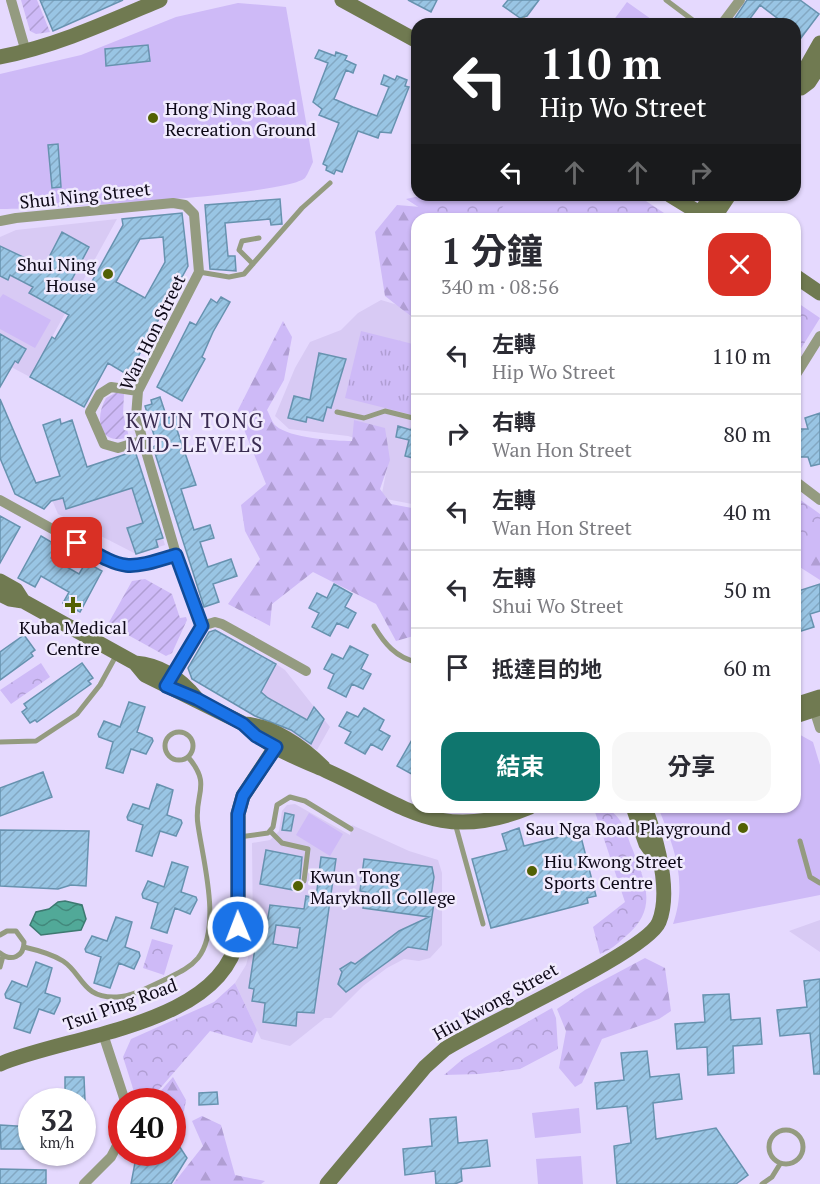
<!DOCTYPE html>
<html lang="zh-TW">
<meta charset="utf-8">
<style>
body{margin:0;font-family:"PT Serif","Noto Sans TC",serif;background:#f7f7f7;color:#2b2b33;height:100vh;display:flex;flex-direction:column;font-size:22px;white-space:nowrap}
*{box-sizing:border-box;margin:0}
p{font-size:20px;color:#7c7c81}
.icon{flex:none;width:33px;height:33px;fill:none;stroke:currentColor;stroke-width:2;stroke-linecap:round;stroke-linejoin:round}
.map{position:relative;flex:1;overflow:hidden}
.panel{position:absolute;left:411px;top:213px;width:390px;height:600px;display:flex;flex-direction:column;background:#fff;border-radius:18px;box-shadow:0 2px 4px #0004}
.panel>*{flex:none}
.guide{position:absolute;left:411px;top:18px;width:390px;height:183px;border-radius:18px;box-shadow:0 2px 4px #0004;background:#202124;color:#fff;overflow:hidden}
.speed{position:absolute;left:18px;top:1088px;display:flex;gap:12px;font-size:30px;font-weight:700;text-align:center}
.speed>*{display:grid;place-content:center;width:78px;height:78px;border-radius:50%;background:#fff;box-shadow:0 2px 4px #0004;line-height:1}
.speed small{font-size:15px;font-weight:400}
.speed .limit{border:9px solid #d22;background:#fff;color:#111}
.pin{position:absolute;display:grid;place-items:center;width:51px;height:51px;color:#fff;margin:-26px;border-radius:12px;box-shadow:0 3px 9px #0006}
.me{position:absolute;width:66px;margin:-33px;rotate:359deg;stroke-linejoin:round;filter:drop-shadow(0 0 4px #0008)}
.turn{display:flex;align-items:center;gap:21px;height:126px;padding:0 30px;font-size:27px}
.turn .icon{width:78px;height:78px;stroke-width:2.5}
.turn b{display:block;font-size:42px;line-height:51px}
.lanes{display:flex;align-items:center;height:57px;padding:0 30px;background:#0003;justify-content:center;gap:30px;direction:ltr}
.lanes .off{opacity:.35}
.round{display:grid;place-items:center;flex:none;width:63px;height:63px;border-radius:18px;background:#f7f7f7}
.head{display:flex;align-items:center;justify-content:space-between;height:102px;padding:0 30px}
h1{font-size:36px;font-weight:700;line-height:45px}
.primary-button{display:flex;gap:12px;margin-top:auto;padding:12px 30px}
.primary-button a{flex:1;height:69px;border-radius:18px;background:#0f766e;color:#fff;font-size:24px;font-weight:700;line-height:69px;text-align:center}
.primary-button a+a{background:#f7f7f7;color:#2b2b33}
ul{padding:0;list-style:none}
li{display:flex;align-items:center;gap:18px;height:78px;padding:0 30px;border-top:2px solid #e1e1e2}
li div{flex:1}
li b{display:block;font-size:22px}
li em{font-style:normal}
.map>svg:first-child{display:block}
.built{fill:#d8caf4}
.grass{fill:url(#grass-tufts)}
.forest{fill:url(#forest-firs)}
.park{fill:url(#park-crowns)}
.garden{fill:url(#garden-furrows)}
.pitch{fill:#cebaf7}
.water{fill:url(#water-waves);stroke:#3d7971;stroke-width:1.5}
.building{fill:url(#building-hatch);stroke:#6792af;stroke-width:1.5;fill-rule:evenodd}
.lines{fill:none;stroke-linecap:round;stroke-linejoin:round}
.lane{stroke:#949b80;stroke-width:5}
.street{stroke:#949b80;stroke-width:10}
.secondary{stroke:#707a51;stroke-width:15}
.route-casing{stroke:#114b97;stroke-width:15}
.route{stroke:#1a73e8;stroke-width:10}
.poi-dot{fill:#526104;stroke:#f0eafd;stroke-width:2}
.labels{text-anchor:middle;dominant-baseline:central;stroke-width:5;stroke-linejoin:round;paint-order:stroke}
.poi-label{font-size:18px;fill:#0d0817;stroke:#f0eafd;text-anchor:start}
.street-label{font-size:18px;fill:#0d0817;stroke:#f0eafd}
.quarter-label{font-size:21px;letter-spacing:1.5px;fill:#3a2d51;stroke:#f0eafd}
</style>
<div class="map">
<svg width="820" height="1184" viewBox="0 0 820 1184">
<defs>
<pattern id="grass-tufts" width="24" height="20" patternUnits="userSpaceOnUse" patternTransform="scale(1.5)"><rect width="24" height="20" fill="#cebaf7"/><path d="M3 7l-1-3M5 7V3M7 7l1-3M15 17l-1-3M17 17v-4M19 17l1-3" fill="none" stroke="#b09ed3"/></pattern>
<pattern id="forest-firs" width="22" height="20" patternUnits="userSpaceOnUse" patternTransform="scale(1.5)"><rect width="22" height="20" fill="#cebaf7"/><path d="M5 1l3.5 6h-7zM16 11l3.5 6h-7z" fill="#b09ed3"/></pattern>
<pattern id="park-crowns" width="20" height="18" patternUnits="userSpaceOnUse" patternTransform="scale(1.5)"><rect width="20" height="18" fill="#cebaf7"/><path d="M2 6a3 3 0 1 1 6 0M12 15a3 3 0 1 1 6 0" fill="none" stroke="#b09ed3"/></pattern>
<pattern id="garden-furrows" width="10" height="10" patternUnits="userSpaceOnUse" patternTransform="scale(1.5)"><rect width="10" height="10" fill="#cebaf7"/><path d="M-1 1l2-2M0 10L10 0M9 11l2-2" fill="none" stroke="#b09ed3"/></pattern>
<pattern id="water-waves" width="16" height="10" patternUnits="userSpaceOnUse" patternTransform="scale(1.5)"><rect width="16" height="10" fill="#51a998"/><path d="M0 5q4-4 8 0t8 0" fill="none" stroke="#42887b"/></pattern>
<pattern id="building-hatch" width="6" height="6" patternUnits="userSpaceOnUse" patternTransform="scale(1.5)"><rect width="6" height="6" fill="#99c5e4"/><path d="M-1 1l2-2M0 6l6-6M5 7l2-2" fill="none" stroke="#83a8c3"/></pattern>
</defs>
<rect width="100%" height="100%" fill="#e5d9fe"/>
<!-- built -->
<path class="built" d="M117 219 30 377 0 361V237L16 230Z
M381 300 398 305 417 322V505L381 498 388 463 364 441 348 436 289 429 275 416 295 368 310 342 341 330 358 313Z
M135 451 165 545 136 554 58 514 44 481Z
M276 664 285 670 330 727 317 750 250 713Z
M295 804 350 835 352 825 409 851 438 860 442 873V945L430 958 419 961 404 959 387 968 363 986 331 1018H325L290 1046 261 1039 235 983 246 965 253 939 252 843 270 840 279 831 282 811 287 805Z
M820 920V952L789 931Z"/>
<!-- grass -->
<path class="grass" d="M361 331 417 345V416L345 398Z"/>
<!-- forest -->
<path class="forest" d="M397 205 433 208 457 219H417V321L385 296 375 232Z
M283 321 292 337 284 380 267 410C270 415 272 423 276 426 290 438 334 441 352 441L354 420 385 428 390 460 380 489 391 504 417 509V635L396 641 376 604 313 572 272 604 270 626 228 604 260 559 245 531 241 505 266 484 237 412Z
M820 528V580L795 564V549Z
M645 958 665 968 671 1011 659 1019 602 1039 582 1083 575 1087 559 1068 566 1031 557 1009 585 990Z
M173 1077 186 1100 184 1111 173 1122 172 1101H152Z
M202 1116 221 1125 235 1175 265 1181 261 1184H173L203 1146 192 1121Z"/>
<!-- park -->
<path class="park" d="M424 195H637L673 219H437L406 199Z
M795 301 820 318 795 358Z
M795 496 820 514V543L817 540 795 563Z
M41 663 50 677 11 704 0 690Z
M608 809C623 818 626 833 632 848 645 882 659 908 626 936 618 943 611 950 600 954L593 927 625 902 595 812Z
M152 939 173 945 164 975 143 968Z
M235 983 257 1030 252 1043 210 1031 149 1101H137L123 1057 131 1039 214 1002Z
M552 1008 556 1018 558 1049 520 1069 479 1074 444 1075 464 1058Z"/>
<!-- garden -->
<path class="garden" d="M21 0H37L50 32 36 34 30 31Z
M117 392 124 394 123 414 129 437C99 447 94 419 106 398Z
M145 579 172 594 180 618 186 617 187 620 172 653 166 656 108 624 132 581Z"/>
<!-- pitch -->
<path class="pitch" d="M627 2 658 24H618L613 21Z
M238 3 286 7 313 162C311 166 308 174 305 178 285 196 40 209 0 209V74L81 55 176 17Z
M510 195H554L538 219H495Z
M3 294 51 320 35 348 0 329V298Z
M795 732 813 742 820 765V895L673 924C688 881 674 847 658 807H795Z
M309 813 343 834 330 856 296 835Z
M579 1108 581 1133 535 1138 532 1113Z
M581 1156 583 1184H538L536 1159Z"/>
<!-- water -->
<path class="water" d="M65 901 82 905 86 919 81 930 41 935 30 925 36 912 49 909 58 902Z"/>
<!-- building -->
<path class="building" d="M40 0H123L53 31Z
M408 0H437L431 12Z
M508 0H539L527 16 520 18 503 6Z
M747 0H800L819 14 801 38 795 33V24H785L760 5 746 24H731Z
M148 45 150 61 106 66 105 49Z
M319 50 335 56 336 52 347 56 345 60 356 65 353 73 346 70 334 99 353 107 377 116 389 87 381 84 384 75 395 80 397 76 407 80 405 86 409 87 391 133 380 132 378 138 358 131 342 172 336 170 334 174 326 170 327 166 323 164 339 123 319 115 322 109 313 102 328 63 315 58Z
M58 144 61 187 52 188 48 145Z
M280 199 282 224 271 225 270 219 225 223 228 256H235L236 271 210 269 205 205Z
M182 213 188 266 128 375 108 363 84 407 30 377 52 337 55 339 69 315 29 293 33 287 10 275 8 280 0 276V246L44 267 62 232 89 247 69 285 85 294 123 225 122 219ZM163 237 165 262 145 298 116 282 140 239Z
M221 297 230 302 213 332 202 357 205 359 182 401 157 387 190 322 196 325 211 299 217 303Z
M0 334 26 349 18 363 15 361 0 387Z
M319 353 346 359 331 408 327 407 323 421 307 417 306 422 288 418 294 396 310 400Z
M160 397 167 418 182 414 185 425 176 427 196 485 181 489 194 530 210 525 214 538 200 542 208 567 231 559 237 576 213 584 219 602 204 607 153 447 157 445 145 406 152 404 151 400Z
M0 399 36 483 60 476 43 425 60 419 61 424 72 420 87 467 135 451 163 538 156 540 158 547 136 554 127 528 143 523 132 488 66 509 63 498 51 501 44 509 15 494 0 458Z
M820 413V464L811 466 808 457H798L797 429H808L805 418Z
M413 423 417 424 413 458 405 456 409 440 396 437 398 426 411 430Z
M0 516 20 527 0 563Z
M41 536 58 546 51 558 79 574 86 562 102 571 80 612 63 603 69 592 41 576 35 587 18 578Z
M334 584 352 594 345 607 356 613 348 628 337 623 330 636 312 627 319 613 309 608 317 593 327 598Z
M820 584V611L810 614 814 627 795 633V592Z
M215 630 276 664 261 692 268 698 307 720 314 707 324 719 311 744 291 730 255 716 192 679 188 668 209 632Z
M24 635 35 650 31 653 33 656 0 680V652Z
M350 646 368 655 361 669 371 674 363 689 352 684 346 697 328 688 334 674 324 669 332 654 343 659Z
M82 663 93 678 88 681 91 684 37 722 35 720 30 723 22 712 27 708 24 704Z
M129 702 145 707 137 732 152 738 153 741 146 754 131 749 123 773 106 768 113 742 99 737 98 734 104 721 120 727Z
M364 708 384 720 379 730 390 736 382 750 371 744 365 754 345 743 351 732 339 726 347 712 358 717Z
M417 731V777L397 766Z
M43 772 52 797 0 816V788Z
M157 784 173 790 167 815 181 820 182 823 176 836 160 831 152 856 136 851 143 825 128 820 127 817 133 804 149 809Z
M285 813 294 815 291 831 282 830Z
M519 828 524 846 571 834 573 839 581 837 596 896 587 898 588 903 491 928 472 859 507 850 502 834Z
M0 830 89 831 86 886 71 885 58 889 0 886Z
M266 850 302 857 299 891 260 884Z
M321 857 336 859 314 1013 297 1012 296 1026 263 1022 265 1003 252 1001 254 989 249 988 259 921 267 923 270 905 304 909 306 896 316 898ZM276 925 300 928 297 948 273 944Z
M364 859 432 867 434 877 431 896H435L427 950 408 947 346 992 338 984 342 972 340 969 351 962 355 964 399 931 429 917 363 908 366 892 360 891Z
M172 862 188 867 181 892 196 897 197 900 190 914 175 908 167 933 151 928 158 903 143 898 142 894 148 881 164 887Z
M116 917 132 922 125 947 139 952 140 956 134 969 119 963 110 988 94 983 101 957 86 952 85 949 92 936 107 941Z
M36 962 52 968 45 993 60 998V1001L54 1014 39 1009 30 1033 14 1028 21 1003 6 998 5 994 12 981 27 987Z
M820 979V1074H814L810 1033 780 1036 777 1010 807 1007 804 981Z
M729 994 731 1020 760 1018 762 1044 733 1046 734 1073 708 1075 707 1047 677 1049 675 1024 705 1022 703 995Z
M647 1051 650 1077 679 1074 682 1099 653 1103 656 1139 716 1128 748 1175 736 1184H617L614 1146 631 1143 627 1106 597 1109 595 1083 624 1080 621 1053Z
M65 1077H84L85 1101H65Z
M217 1092 218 1104 199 1105V1093Z
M456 1117 458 1143 487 1140 490 1166 461 1169 462 1181 455 1184H436L435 1171 405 1175 403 1149 432 1146 430 1119Z
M0 1125 32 1127V1149H1Z
M172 1135 187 1158 171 1184H131L137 1152H172Z
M0 1169 46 1170V1184H0Z"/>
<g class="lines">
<!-- lane -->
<path class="lane" d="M666 0 698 24
M524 20 529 24
M253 264 239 250 242 241 259 238
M199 272 229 277 244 274 302 208 330 183
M337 412 364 418 385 411 417 419
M374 626C384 643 396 658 417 662
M165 746a14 14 0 1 1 28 0a14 14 0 1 1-28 0Z
M0 742 36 741 77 714 100 685 117 654
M455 823 483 924
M270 831 282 843 308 849 304 881
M239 837 268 833 273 827 277 805 290 797 305 801 351 829
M800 841 810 877 820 883
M0 935 7 931H16L24 942C24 957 11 962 0 953
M24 947C37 950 52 954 63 961 83 974 82 999 117 997 133 996 149 987 164 980 176 974 189 969 198 958 222 927 203 861 198 825 193 794 213 786 188 757
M0 967 3 956
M769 1147a17 17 0 1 1 34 0a17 17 0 1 1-34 0Z
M762 1184 772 1177 780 1164"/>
<!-- street -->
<path class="street" d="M11 0 26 52
M722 24 740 0
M0 221 16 218 173 203 185 205 194 214 199 272 138 391 136 417 176 554 202 626
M795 376 820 336
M138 391 111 387 100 394 90 412 104 444 118 448 141 441
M795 481 820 500
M0 500 110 561C137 570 150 562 176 554
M202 626 215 622 222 624 306 671
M170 680 202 626
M813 706 820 728
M103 1034 125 1101
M84 1184 111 1157 122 1136"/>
<!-- secondary -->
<path class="secondary" d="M342 0 417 41
M0 57C56 46 108 22 160 0
M795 87 820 43
M801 88 809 82 820 65
M670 195 709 219
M700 213 712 195
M713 219 729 195
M795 276 820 293
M0 581 16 590 23 601
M0 594 10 599 23 601 135 663 145 675 244 724C267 747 297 758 327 771 405 806 441 844 530 807
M135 663C161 665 181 679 197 699
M795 705 820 697
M795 716 820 708
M244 724C273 726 302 746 323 767
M633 807 646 844 658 861
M0 1064C68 1035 221 1026 238 937V814L243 796 282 737
M327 1184 425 1067 445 1049C482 1025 647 952 659 922 672 890 656 838 645 807"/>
</g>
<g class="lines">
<!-- route casing -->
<g class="route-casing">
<path id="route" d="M77 543C125 570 124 571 176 555L202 626 166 686 197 699 243 724 256 736 276 747 243 796 238 814V927"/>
</g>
<!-- route -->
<use href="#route" class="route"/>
</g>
<!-- markers -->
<g class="poi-dot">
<circle cx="153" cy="118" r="6"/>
<circle cx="108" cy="274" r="6"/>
<path d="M70 596h6v6h6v6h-6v6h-6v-6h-6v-6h6z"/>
<circle cx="743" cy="828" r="6"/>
<circle cx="532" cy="871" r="6"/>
<circle cx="298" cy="886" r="6"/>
</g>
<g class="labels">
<!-- poi labels -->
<g class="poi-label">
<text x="165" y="108">Hong Ning Road<tspan x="165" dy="21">Recreation Ground</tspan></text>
<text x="96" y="264" text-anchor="end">Shui Ning<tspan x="96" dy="21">House</tspan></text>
<text x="73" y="627" text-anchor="middle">Kuba Medical<tspan x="73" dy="21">Centre</tspan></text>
<text x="731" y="828" text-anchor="end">Sau Nga Road Playground</text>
<text x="544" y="861">Hiu Kwong Street<tspan x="544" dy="21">Sports Centre</tspan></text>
<text x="310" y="876">Kwun Tong<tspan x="310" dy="21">Maryknoll College</tspan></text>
</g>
<!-- street labels -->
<g class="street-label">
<text transform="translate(85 195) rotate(-6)">Shui Ning Street</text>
<text transform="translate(152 332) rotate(-64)">Wan Hon Street</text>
<text transform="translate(495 1001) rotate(-29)">Hiu Kwong Street</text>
<text transform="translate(120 1004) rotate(-20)">Tsui Ping Road</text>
</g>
<!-- quarter labels -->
<g class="quarter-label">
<text x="195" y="420">KWUN TONG<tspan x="195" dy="24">MID-LEVELS</tspan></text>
</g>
</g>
</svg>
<div class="speed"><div>32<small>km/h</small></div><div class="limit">40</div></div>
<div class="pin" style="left:77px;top:543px;background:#d93025"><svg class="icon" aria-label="arrive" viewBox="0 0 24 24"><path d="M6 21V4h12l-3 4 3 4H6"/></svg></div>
<svg class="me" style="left:238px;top:927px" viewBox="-20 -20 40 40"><circle r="17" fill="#1a73e8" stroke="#fff" stroke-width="3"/><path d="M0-11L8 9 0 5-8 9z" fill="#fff"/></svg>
<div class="guide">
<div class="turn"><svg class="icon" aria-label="left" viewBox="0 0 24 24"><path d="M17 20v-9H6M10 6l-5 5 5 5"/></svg><div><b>110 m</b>Hip Wo Street</div></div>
<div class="lanes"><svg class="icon" aria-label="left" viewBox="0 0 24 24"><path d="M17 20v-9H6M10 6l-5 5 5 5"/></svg><svg class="icon off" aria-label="ahead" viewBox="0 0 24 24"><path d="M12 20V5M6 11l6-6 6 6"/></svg><svg class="icon off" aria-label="ahead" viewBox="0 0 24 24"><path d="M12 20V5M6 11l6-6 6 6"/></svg><svg class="icon off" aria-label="right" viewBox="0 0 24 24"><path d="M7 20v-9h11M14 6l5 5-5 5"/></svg></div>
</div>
<section class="panel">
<div class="head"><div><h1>1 分鐘</h1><p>340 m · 08:56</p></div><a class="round" style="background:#d93025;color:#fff"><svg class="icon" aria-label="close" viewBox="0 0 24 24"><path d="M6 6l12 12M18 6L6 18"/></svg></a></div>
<ul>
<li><svg class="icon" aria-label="left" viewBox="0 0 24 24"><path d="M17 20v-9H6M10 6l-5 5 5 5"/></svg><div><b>左轉</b><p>Hip Wo Street</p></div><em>110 m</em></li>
<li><svg class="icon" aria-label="right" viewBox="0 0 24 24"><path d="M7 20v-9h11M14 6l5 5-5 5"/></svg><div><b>右轉</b><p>Wan Hon Street</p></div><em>80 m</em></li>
<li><svg class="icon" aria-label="left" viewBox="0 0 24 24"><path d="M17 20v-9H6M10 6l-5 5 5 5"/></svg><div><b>左轉</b><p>Wan Hon Street</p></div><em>40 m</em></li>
<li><svg class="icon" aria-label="left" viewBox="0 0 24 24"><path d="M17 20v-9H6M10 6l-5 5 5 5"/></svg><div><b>左轉</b><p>Shui Wo Street</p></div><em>50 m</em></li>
<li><svg class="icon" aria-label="arrive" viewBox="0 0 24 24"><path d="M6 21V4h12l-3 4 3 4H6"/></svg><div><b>抵達目的地</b></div><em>60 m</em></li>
</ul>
<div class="primary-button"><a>結束</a><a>分享</a></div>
</section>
</div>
